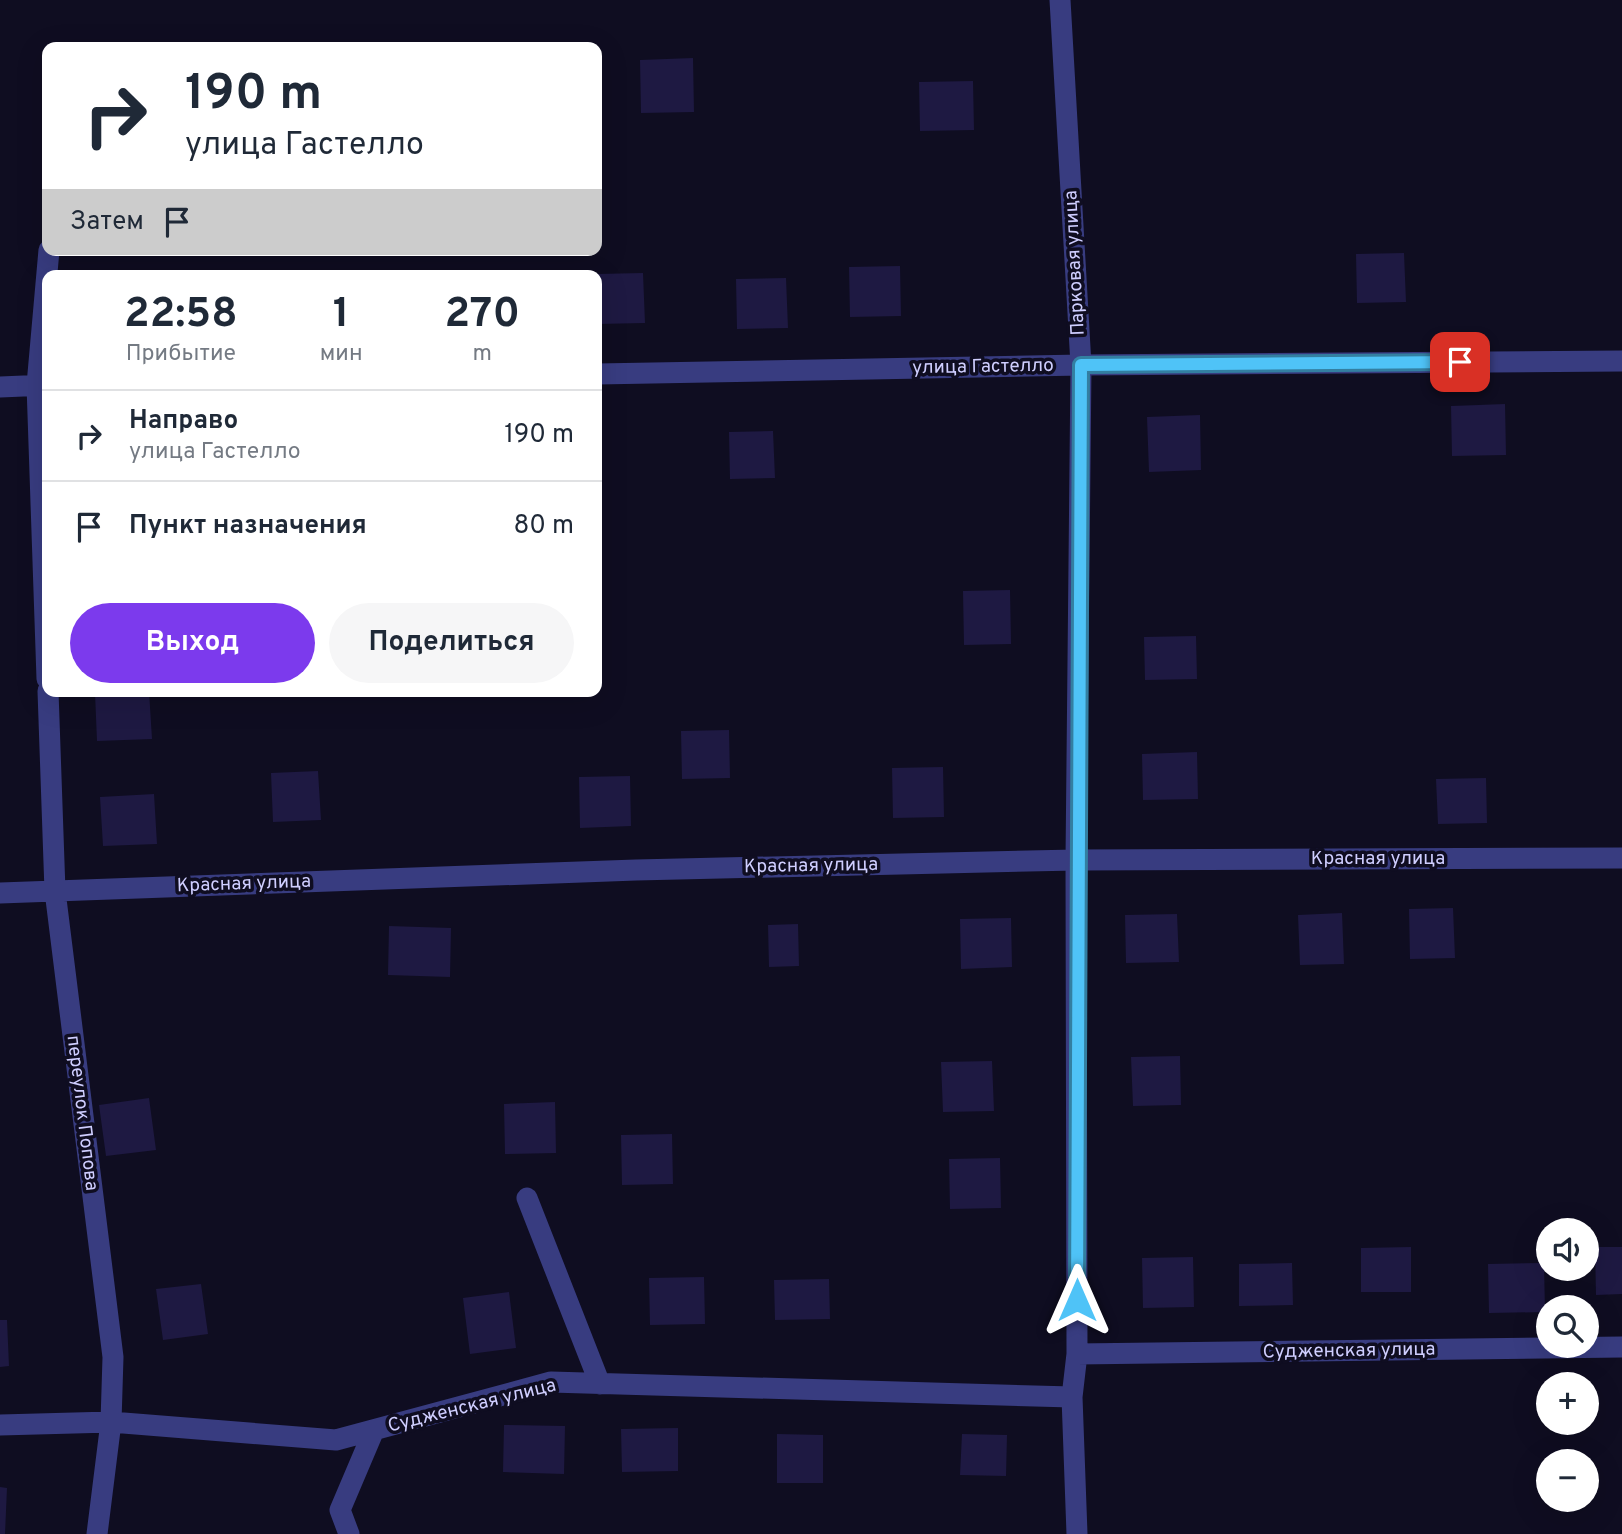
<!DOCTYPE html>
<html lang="ru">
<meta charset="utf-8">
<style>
body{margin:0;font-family:Overpass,sans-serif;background:#f6f6f7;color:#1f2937;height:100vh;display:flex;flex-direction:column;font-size:26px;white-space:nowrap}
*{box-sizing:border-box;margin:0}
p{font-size:23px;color:#747a83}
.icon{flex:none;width:38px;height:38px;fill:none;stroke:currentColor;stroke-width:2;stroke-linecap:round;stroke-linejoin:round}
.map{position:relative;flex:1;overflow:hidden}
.panel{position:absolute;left:42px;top:270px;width:560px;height:427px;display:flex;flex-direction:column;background:#fff;border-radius:14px;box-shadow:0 7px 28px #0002}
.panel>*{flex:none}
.hud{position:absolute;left:42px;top:42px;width:560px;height:214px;border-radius:14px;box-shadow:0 7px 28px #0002;background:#fff;color:#1f2937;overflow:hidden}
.fabs{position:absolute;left:1536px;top:1218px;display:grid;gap:14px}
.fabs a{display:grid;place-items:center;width:63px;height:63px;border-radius:50%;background:#fff;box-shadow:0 7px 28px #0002;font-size:35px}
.pin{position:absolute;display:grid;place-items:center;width:60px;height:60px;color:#fff;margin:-30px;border-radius:14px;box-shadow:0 4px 10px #0006}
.me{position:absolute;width:77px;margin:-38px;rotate:0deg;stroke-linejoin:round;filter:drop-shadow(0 0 5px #0008)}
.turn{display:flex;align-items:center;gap:24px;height:147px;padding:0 28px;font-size:32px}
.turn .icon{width:91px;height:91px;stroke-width:2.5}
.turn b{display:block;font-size:49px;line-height:60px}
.then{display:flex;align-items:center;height:66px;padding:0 28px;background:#0003;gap:14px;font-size:26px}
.eta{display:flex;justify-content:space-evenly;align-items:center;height:119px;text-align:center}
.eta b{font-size:42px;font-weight:700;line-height:49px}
.primary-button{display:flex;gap:14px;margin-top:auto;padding:14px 28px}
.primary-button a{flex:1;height:80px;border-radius:42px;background:#7c3aed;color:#fff;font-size:28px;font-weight:700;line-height:80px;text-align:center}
.primary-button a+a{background:#f6f6f7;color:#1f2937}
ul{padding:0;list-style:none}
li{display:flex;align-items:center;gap:21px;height:91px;padding:0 28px;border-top:2px solid #e0e1e3}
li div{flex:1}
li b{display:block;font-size:26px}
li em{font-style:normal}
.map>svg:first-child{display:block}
.building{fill:#1e1942}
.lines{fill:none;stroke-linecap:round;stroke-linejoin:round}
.minor{stroke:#383c80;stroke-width:21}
.route-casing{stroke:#337fa1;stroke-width:18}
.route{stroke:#4fc3f7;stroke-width:12}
.labels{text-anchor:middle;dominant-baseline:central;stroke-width:7;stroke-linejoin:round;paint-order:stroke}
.street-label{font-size:19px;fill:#cfceff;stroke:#0f0d21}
</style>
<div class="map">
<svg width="1622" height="1534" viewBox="0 0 1622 1534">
<rect width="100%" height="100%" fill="#0f0d21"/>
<!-- building -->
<path class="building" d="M693 58 694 112 641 113 640 60Z
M973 81 974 130 920 131 919 82Z
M1404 253 1406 302 1357 303 1356 254Z
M900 266 901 316 850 317 849 267Z
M643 273 645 323 597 324V274Z
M786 278 788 328 737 329 736 279Z
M1505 404 1506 455 1452 456 1451 406Z
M1200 415 1201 470 1149 472 1147 417Z
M773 431 775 478 730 479 729 432Z
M1010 590 1011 644 964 645 963 591Z
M1196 636 1197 679 1145 680 1144 637Z
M149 691 152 739 97 741 95 693Z
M729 730 730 778 682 779 681 731Z
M1197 752 1198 799 1143 800 1142 754Z
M943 767 944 817 893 818 892 768Z
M318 771 321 820 273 822 271 773Z
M630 776 631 826 580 828 579 777Z
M1486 778 1487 823 1438 824 1436 779Z
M154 794 157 844 103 846 100 797Z
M1453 908 1455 958 1410 959 1409 909Z
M1342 913 1344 964 1300 965 1298 915Z
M1177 914 1179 962 1126 963 1125 915Z
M1011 918 1012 967 961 969 960 919Z
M798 924 799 966 769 967 768 925Z
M389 926 451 928 450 977 388 975Z
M1180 1056 1181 1105 1133 1106 1131 1057Z
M992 1061 994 1111 943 1112 941 1062Z
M149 1098 156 1150 106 1156 99 1105Z
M555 1102 556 1153 505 1154 504 1104Z
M672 1134 673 1184 622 1185 621 1135Z
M1000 1158 1001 1208 950 1209 949 1159Z
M1411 1247V1292H1361V1248Z
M1595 1247H1622V1294L1596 1295Z
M1193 1257 1194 1307 1143 1308 1142 1258Z
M1292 1263 1293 1305 1239 1306V1264Z
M1544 1263 1545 1312 1489 1313 1488 1264Z
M704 1277 705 1324 650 1325 649 1278Z
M829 1279 830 1319 775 1320 774 1280Z
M201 1284 208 1334 163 1340 156 1289Z
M509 1292 516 1348 470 1354 463 1298Z
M0 1320H7L9 1366 0 1367Z
M504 1425 565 1426 564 1474 503 1472Z
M678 1428V1471L622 1472 621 1429Z
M777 1434 823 1435V1483H777Z
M962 1434 1007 1435 1006 1476 960 1475Z
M0 1487 7 1488 5 1534H0Z"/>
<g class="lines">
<!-- minor -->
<path class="minor" d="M1060 0 1081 365 1076 860 1077 1354 1072 1397 1077 1534
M597 374 1081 365 1622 361
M0 387 47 385
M47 679 37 385 49 250
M48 691 55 891 113 1357 111 1422 97 1534
M0 893 636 870 1076 860 1622 858
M527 1198 600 1384
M1077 1354 1622 1347
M0 1425 111 1422 336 1440 551 1382 1072 1397
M349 1534 340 1510 374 1430"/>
</g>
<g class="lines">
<!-- route casing -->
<g class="route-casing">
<path id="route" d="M1077 1300 1081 365 1460 362"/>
</g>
<!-- route -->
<use href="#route" class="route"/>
</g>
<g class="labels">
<!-- street labels -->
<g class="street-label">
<text transform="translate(1075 263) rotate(-93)">Парковая улица</text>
<text transform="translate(983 367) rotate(-1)">улица Гастелло</text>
<text x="1378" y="859">Красная улица</text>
<text transform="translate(811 866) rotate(-1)">Красная улица</text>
<text transform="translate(244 884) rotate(-2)">Красная улица</text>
<text transform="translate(82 1113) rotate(83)">переулок Попова</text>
<text transform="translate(1349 1351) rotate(-1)">Судженская улица</text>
<text transform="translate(472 1406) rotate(-14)">Судженская улица</text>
</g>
</g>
</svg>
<div class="fabs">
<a><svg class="icon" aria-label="sound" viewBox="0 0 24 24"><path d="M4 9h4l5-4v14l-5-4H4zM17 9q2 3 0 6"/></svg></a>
<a><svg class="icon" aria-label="search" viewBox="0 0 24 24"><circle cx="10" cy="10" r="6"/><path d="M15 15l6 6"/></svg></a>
<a>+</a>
<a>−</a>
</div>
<div class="pin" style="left:1460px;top:362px;background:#d93025"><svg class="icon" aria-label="arrive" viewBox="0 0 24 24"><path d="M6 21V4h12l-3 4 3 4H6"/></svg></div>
<svg class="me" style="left:1077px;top:1300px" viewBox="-20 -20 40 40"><path d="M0-17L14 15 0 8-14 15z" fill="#4fc3f7" stroke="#fff" stroke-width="4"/></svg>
<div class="hud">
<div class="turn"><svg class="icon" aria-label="right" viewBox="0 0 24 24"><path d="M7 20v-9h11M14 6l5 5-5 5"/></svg><div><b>190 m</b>улица Гастелло</div></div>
<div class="then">Затем<svg class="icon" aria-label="arrive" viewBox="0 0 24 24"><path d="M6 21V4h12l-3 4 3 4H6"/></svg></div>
</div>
<section class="panel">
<div class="eta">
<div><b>22:58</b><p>Прибытие</p></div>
<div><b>1</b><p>мин</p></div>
<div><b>270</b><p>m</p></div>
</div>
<ul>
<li><svg class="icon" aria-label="right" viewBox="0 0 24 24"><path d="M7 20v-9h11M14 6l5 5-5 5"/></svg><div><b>Направо</b><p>улица Гастелло</p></div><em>190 m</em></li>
<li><svg class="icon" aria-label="arrive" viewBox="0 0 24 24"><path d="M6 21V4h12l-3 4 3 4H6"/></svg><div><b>Пункт назначения</b></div><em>80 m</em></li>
</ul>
<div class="primary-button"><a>Выход</a><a>Поделиться</a></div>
</section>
</div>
